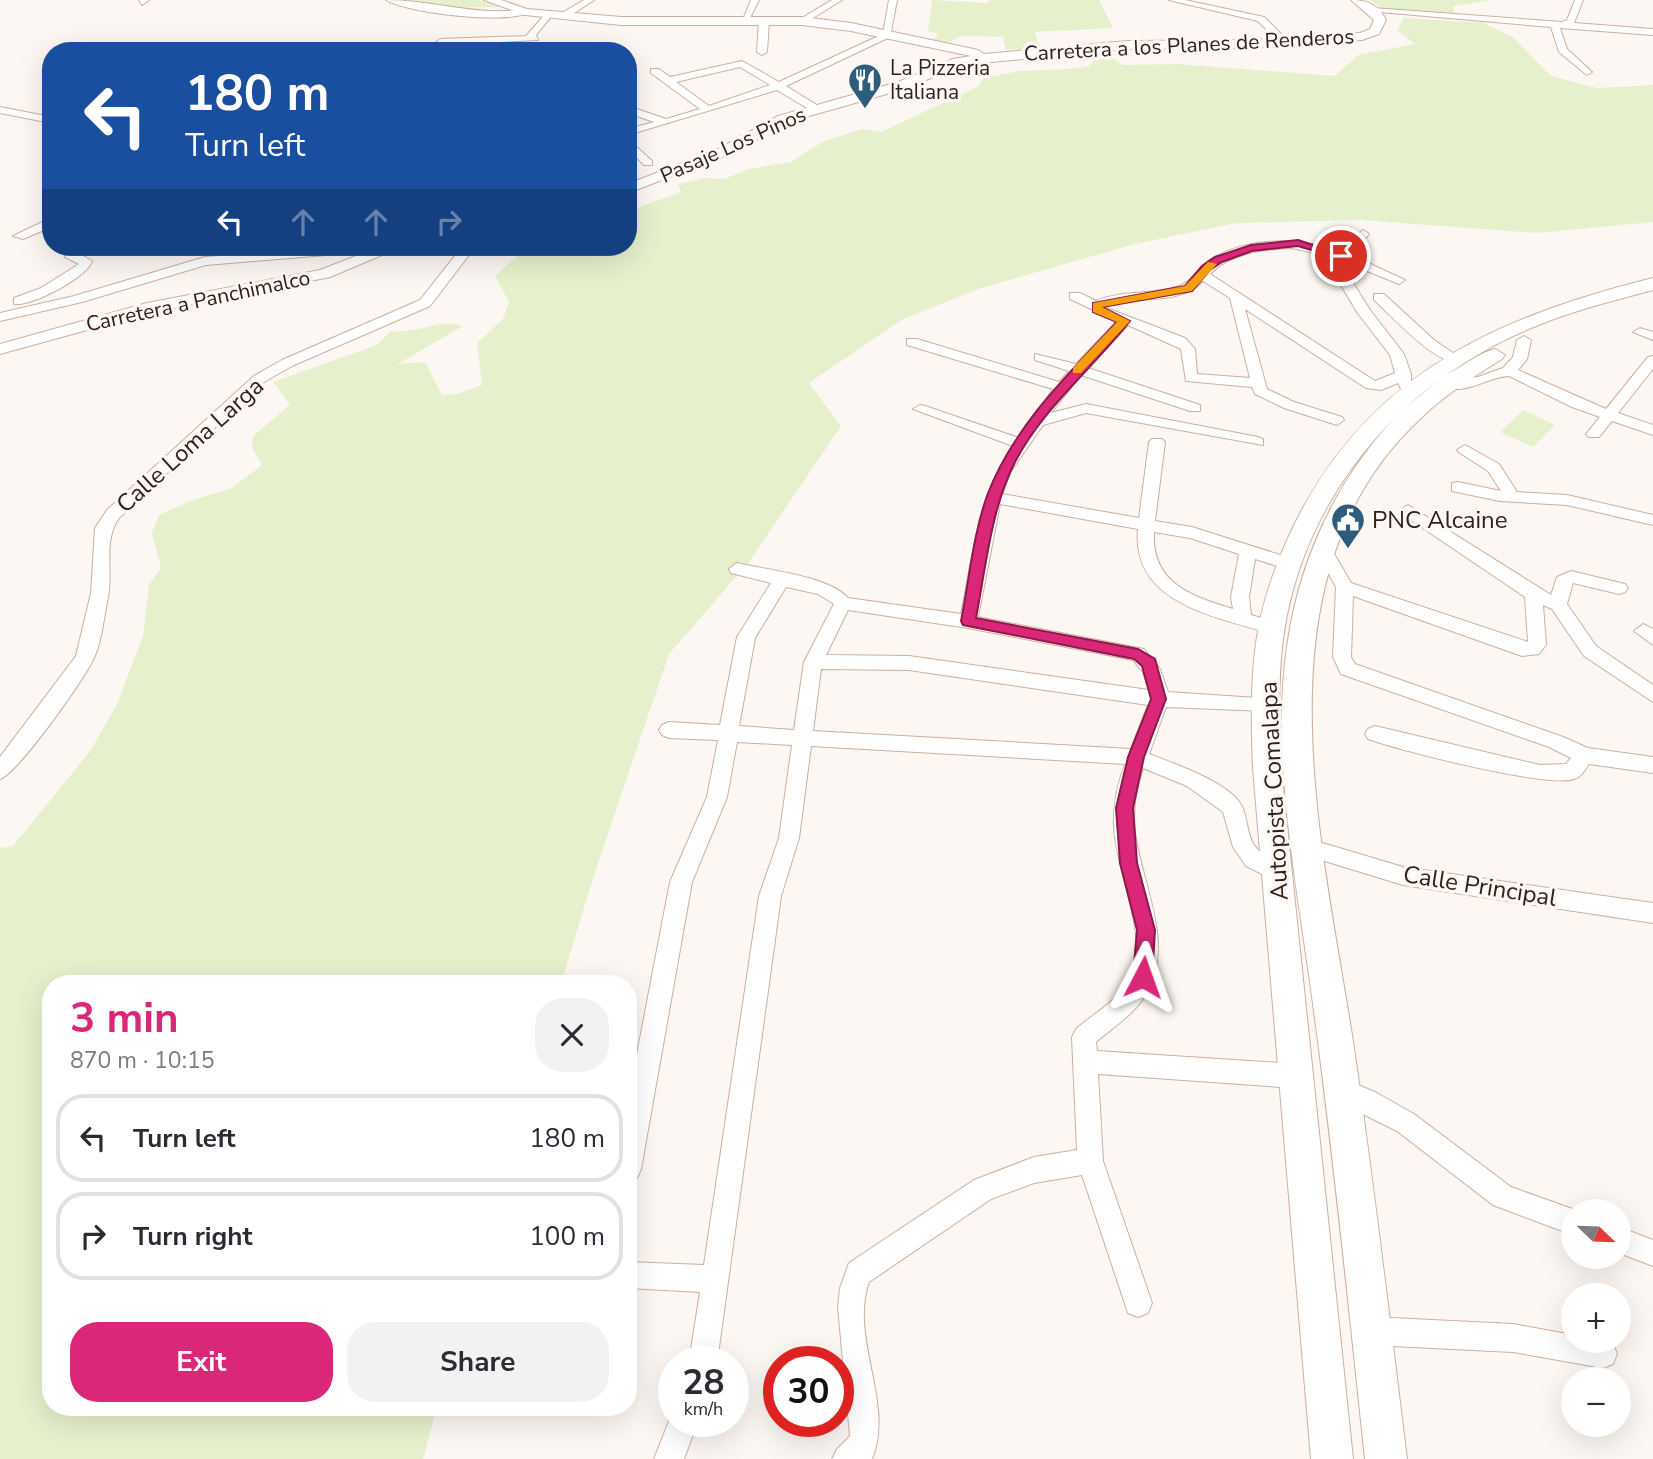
<!DOCTYPE html>
<meta charset="utf-8">
<style>
body{margin:0;font-family:"Nunito Sans",sans-serif;background:#f2f2f3;color:#2b2b33;height:100vh;display:flex;flex-direction:column;font-size:26px;white-space:nowrap}
*{box-sizing:border-box;margin:0}
p{font-size:23px;color:#7c7c81}
.icon{flex:none;width:38px;height:38px;fill:none;stroke:currentColor;stroke-width:2;stroke-linecap:round;stroke-linejoin:round}
.map{position:relative;flex:1;overflow:hidden}
.details{position:absolute;left:42px;top:975px;width:595px;height:441px;display:flex;flex-direction:column;background:#fff;border-radius:28px;box-shadow:0 7px 28px #0002}
.details>*{flex:none}
.banner{position:absolute;left:42px;top:42px;width:595px;height:214px;border-radius:28px;box-shadow:0 7px 28px #0002;background:#1a4fa0;color:#fff;overflow:hidden}
.needle{width:46px;rotate:113deg}
.tools{position:absolute;left:1561px;top:1199px;display:grid;gap:14px}
.tools a{display:grid;place-items:center;width:70px;height:70px;border-radius:50%;background:#fff;box-shadow:0 7px 28px #0002;font-size:35px}
.speed{position:absolute;left:658px;top:1346px;display:flex;gap:14px;font-size:35px;font-weight:700;text-align:center}
.speed>*{display:grid;place-content:center;width:91px;height:91px;border-radius:50%;background:#fff;box-shadow:0 7px 28px #0002;line-height:1}
.speed small{font-size:18px;font-weight:400}
.speed .limit{border:10px solid #d22;background:#fff;color:#111}
.pin{position:absolute;display:grid;place-items:center;width:60px;height:60px;color:#fff;margin:-30px;border:4px solid #fff;border-radius:50%;box-shadow:0 2px 7px #0007}
.me{position:absolute;width:77px;margin:-38px;rotate:4deg;stroke-linejoin:round;filter:drop-shadow(0 0 5px #0008)}
.turn{display:flex;align-items:center;gap:24px;height:147px;padding:0 28px;font-size:32px}
.turn .icon{width:91px;height:91px;stroke-width:2.5}
.turn b{display:block;font-size:49px;line-height:60px}
.lanes{display:flex;align-items:center;height:66px;padding:0 28px;background:#0003;justify-content:center;gap:35px;direction:ltr}
.lanes .off{opacity:.35}
.round{display:grid;place-items:center;flex:none;width:74px;height:74px;border-radius:28px;background:#f2f2f3}
.overview{display:flex;align-items:center;justify-content:space-between;height:119px;padding:0 28px}
h1{font-size:42px;font-weight:700;line-height:52px;color:#db2777}
.primary-button{display:flex;gap:14px;margin-top:auto;padding:14px 28px}
.primary-button a{flex:1;height:80px;border-radius:28px;background:#db2777;color:#fff;font-size:28px;font-weight:700;line-height:80px;text-align:center}
.primary-button a+a{background:#f2f2f3;color:#2b2b33}
ul{padding:0;list-style:none}
li{display:flex;align-items:center;gap:21px;height:88px;margin:0 14px 10px;padding:0 14px;border:4px solid #e1e1e2;border-radius:28px}
li div{flex:1}
li b{display:block;font-size:26px}
li em{font-style:normal}
.map>svg:first-child{display:block}
.green{fill:#e6f0cd}
.lines{fill:none;stroke-linecap:round;stroke-linejoin:round}
.minor-casing{stroke:#cdaf9e;stroke-width:2}
.major-casing{stroke:#cdaf9e;stroke-width:2}
.highway-casing{stroke:#cdaf9e;stroke-width:2}
.minor{fill:#fff;fill-rule:evenodd}
.major{fill:#fff;fill-rule:evenodd}
.highway{fill:#fff;fill-rule:evenodd}
.route{fill:#db2777;stroke:#8e194d;stroke-width:2}
.slow{fill:#f59e0b}
.labels{text-anchor:middle;dominant-baseline:central;stroke-width:7;stroke-linejoin:round;paint-order:stroke}
.far-street-label{font-size:21px;fill:#2e221c;stroke:#fdf7f3}
.far-poi-label{font-size:21px;fill:#2e221c;stroke:#fdf7f3;text-anchor:start}
.street-label{font-size:24px;fill:#2e221c;stroke:#fdf7f3}
.poi-label{font-size:24px;fill:#2e221c;stroke:#fdf7f3;text-anchor:start}
</style>
<div class="map">
<svg width="1653" height="1459" viewBox="0 0 1653 1459">
<rect width="100%" height="100%" fill="#fdf7f3"/>
<!-- green -->
<path class="green" d="M400 0H479L504 7 448 8Z
M932 0 988 3 989 0H1099L1113 28 1035 32 1039 48 1006 50 1003 37 961 36 943 45 932 41 939 34 928 31Z
M1370 0H1492L1453 6 1454 14 1383 9Z
M1404 18 1483 23 1513 37 1551 76 1597 88 1653 85V222L1537 233 1361 220 1236 223 1135 244 981 288 903 319 809 383 841 426 749 562 669 654 595 872 561 983 51 984V1407H437L423 1459H0V848L13 846 91 750 117 704 143 636 149 585 161 568 152 533 159 515 190 501 232 488 262 465 252 448 253 436 290 405 273 382 377 345 391 331C419 334 435 319 463 326L398 364 425 362 442 395 457 394 482 385 477 343 503 319 509 302 495 276 527 247H628V211L681 192 678 184 704 178 724 179 749 169 791 162 824 141 863 129 881 132 977 87 984 78 1019 71 1070 69 1089 66 1095 59 1113 58 1122 65 1177 64 1335 76 1358 55 1415 44 1397 30Z
M1523 410 1555 425 1533 447 1500 432Z"/>
<g class="lines">
<!-- minor casing -->
<g class="minor-casing">
<path id="minor" d="M139 0H149L142 5Z
M386 0C433 0 477 17 525 9L530 12C508 25 407 13 386 0Z
M584 0H594L568 17H562V13Z
M751 0H759L748 22H742Z
M832 0H842L805 23 797 21Z
M889 0H897L890 37 786 86 820 107V111H812L777 90 628 135V129L654 122 628 113V106L666 119 700 109 651 73V69H659L670 77 742 61 779 82 883 34ZM740 67 770 85 709 106 676 82Z
M1169 0H1185L1264 17 1290 43 1282 45 1258 21Z
M1575 0H1583L1574 23 1653 29V35L1560 28 1567 49 1592 72 1587 75 1559 52 1551 27 1368 11 1373 8 1562 22 1567 20Z
M548 11 553 14 536 35 538 40 441 45 436 42 441 39 526 36Z
M764 17 769 20 767 52 762 55 757 52 759 20Z
M0 107 51 117V123L0 113Z
M628 139 652 161V165H644L628 149Z
M51 218V227L23 239 13 236Z
M1363 230 1369 234 1351 255 1405 280 1399 284 1345 262 1342 265 1370 310 1404 354 1411 374V389H1401L1398 383 1381 390 1366 388 1245 309 1267 389 1294 402 1342 417 1344 420 1337 425 1284 408 1255 394 1252 387 1186 381 1181 349 1128 325 1088 368 1200 405V411H1190L1081 375 1051 413 1086 404 1258 437 1263 439V445L1086 413 1043 425 1011 471 1002 494 1139 518 1149 442 1152 439H1162L1165 442 1155 521 1192 527 1296 560 1298 564 1290 570 1255 559 1249 597 1251 615 1279 623 1282 628 1279 633 1273 634C1217 617 1131 604 1138 529L1000 504 978 617 1144 649 1160 669 1168 692 1272 699 1274 704 1265 711 1166 707 1149 754C1173 763 1225 781 1240 803 1248 815 1246 833 1254 845 1262 858 1280 858 1287 872L1284 879 1276 881 1246 866 1233 847 1223 812 1187 786 1143 768C1136 789 1132 810 1135 832 1141 883 1176 944 1146 994 1135 1014 1113 1027 1096 1042L1097 1051 1295 1064 1304 1068 1307 1076 1304 1084 1295 1088 1098 1074 1103 1161 1152 1303 1148 1313 1138 1317 1128 1313 1082 1175 1034 1183 991 1199 869 1282C849 1339 895 1403 872 1459H832L837 1449 850 1436 838 1307 840 1288 849 1263 974 1180 1034 1157 1077 1150 1072 1037 1076 1029C1093 1014 1121 999 1131 977 1150 936 1116 871 1114 828 1113 806 1117 785 1125 764L811 746 799 838 781 896 717 1362H689L700 1292 628 1288V1262L704 1265 759 896 779 838 792 745 737 742 727 797 692 882 641 1169 637 1178 628 1182V1101L670 882 707 797 718 740 669 738 662 735 659 730 662 725 669 722 720 725 737 637 771 583 731 573 729 569 737 563C766 570 829 576 848 598L961 614C973 557 978 495 1013 446L913 409 920 405 925 406 1019 438 1053 389 907 345V339H917L1059 382 1069 371 1035 360V354L1076 364 1117 321 1070 299V293H1080L1096 301C1122 290 1150 295 1176 287 1194 282 1198 266 1213 258 1252 236 1300 238 1340 251ZM1292 248 1335 258 1329 265 1357 312 1390 355 1395 373 1375 381 1210 274C1230 253 1263 249 1292 248ZM1203 281 1230 298 1250 378 1197 374 1195 349 1185 338 1104 307C1135 293 1177 308 1203 281ZM1154 532 1190 538 1239 554 1231 597 1233 609C1191 596 1151 583 1154 532ZM786 587 818 594 834 604 804 662 794 730 739 726 755 638ZM848 610 968 628 1133 660 1143 672 1149 690 909 656 826 655ZM821 669 909 670 1148 705 1131 749 813 731Z
M67 247H79L76 252 92 261C88 277 31 307 14 304V298L41 288 79 264 65 257Z
M333 247H381L375 251 206 265 82 302 0 321V313L74 296 205 257Z
M462 247H475L430 306 292 366 264 382 119 518C103 540 113 571 108 597 104 616 102 642 93 660 83 681 18 773 0 779V757L76 656 91 593 95 528 107 510 254 376 282 360 420 300Z
M1374 294H1384L1434 340 1456 355V361C1436 365 1390 314 1374 300Z
M1640 328 1653 332V340L1633 332Z
M1524 336 1531 340 1527 359 1518 370 1606 409 1648 357 1653 356V369L1618 413 1653 425V435L1612 421 1599 437H1589L1586 434 1600 417 1572 407 1509 376C1489 376 1460 399 1442 384L1449 380 1478 377 1503 368 1513 357 1517 340Z
M1465 445 1499 464 1517 492 1567 495 1653 515V525L1567 505 1500 501 1452 491V483L1458 482 1501 491 1488 471 1460 453 1457 450Z
M1408 505 1551 595 1557 577 1571 571 1625 584 1628 588 1625 592 1619 594 1573 583 1567 604 1596 646 1653 685V702L1584 656 1552 609 1543 605 1546 645 1539 654 1522 656 1353 596 1351 657 1355 664 1563 737 1588 748 1653 757V773L1589 764C1585 770 1581 777 1574 779 1546 788 1402 751 1368 739L1365 734 1368 729 1375 726 1540 765 1566 764 1571 758 1549 747 1341 674 1333 657 1336 587 1315 549 1323 543 1329 545 1351 583 1528 642 1525 597 1402 514 1400 510Z
M1643 624 1653 629V645L1634 631Z
M1309 839 1403 867 1653 903V923L1403 885 1302 854 1299 848 1302 842Z
M1343 1079 1375 1092 1414 1114 1511 1187 1578 1211H1573V1235L1493 1205 1397 1131 1334 1100 1331 1091 1334 1082Z
M1619 1227 1653 1240V1266L1619 1253Z
M1371 1317 1513 1324 1573 1335V1340H1604L1613 1344 1617 1354 1613 1364 1603 1368 1513 1352 1371 1345 1361 1341 1357 1331 1361 1321Z
M673 1411 674 1421H698L684 1459H654Z"/>
</g>
<!-- major casing -->
<g class="major-casing">
<path id="major" d="M484 0H501L527 9 621 17H802L851 23 978 50 984 54 1127 41 1253 40 1360 33 1370 29 1374 20 1351 0C1367 0 1379 5 1386 20L1379 34 1362 40 1253 48 1127 49 960 65 908 88 788 122 730 154 628 193V184L720 148 778 116 898 82 953 59 971 56 851 31 802 25H621L525 15Z
M379 247H401L330 277 149 313 0 354V344L147 303 320 270Z"/>
</g>
<!-- highway casing -->
<g class="highway-casing">
<path id="highway" d="M1653 278V290C1612 301 1571 311 1531 328 1407 380 1312 485 1286 620 1277 669 1279 719 1281 768L1353 1459H1311L1253 768C1251 719 1250 668 1260 620 1269 580 1285 541 1304 506 1381 367 1506 315 1653 278Z
M1495 349 1505 355 1502 359C1473 377 1446 394 1421 418 1249 577 1324 848 1354 1048 1374 1185 1390 1322 1407 1459H1365C1349 1309 1334 1160 1314 1011 1299 894 1269 756 1288 640 1304 534 1364 424 1458 368 1470 361 1482 352 1495 349Z"/>
</g>
<!-- minor -->
<use href="#minor" class="minor"/>
<!-- major -->
<use href="#major" class="major"/>
<!-- highway -->
<use href="#highway" class="highway"/>
</g>
<!-- route -->
<path class="route" d="M1298 240 1346 256 1341 259 1298 246 1252 251 1222 262 1210 270 1192 291 1102 307 1130 321C1093 368 1043 408 1015 462 991 509 986 566 976 618L1138 649 1155 659 1166 699 1144 757 1133 808 1137 863 1155 930 1152 977 1149 983 1143 986 1136 983 1133 977 1137 930 1120 863 1116 808 1128 757 1151 699 1142 666 1134 659 963 625 961 621C969 581 973 535 987 496 1012 428 1069 373 1117 322L1093 312V303L1185 286 1202 266 1215 257 1251 245Z"/>
<!-- slow -->
<path class="slow" d="M1208 262 1217 264 1192 291 1102 307 1130 321 1081 373H1073V368L1117 322 1093 312V303L1185 286Z"/>
<!-- icons -->
<defs>
<g id="restaurant-pin" transform="scale(1.75)"><path d="M0 17L-7.5 6A9.5 9.5 0 1 1 7.5 6Z" fill="#2e5c7b" stroke="#fdf7f3"/><path d="M-5-6h1v4h1v-4h1v4h1v-4h1v5L-1.5 .5V6h-2V.5L-5-1ZM5-6V6H3V1.5H1.5Q1.5-4 5-6Z" fill="#fff"/></g>
<g id="civic-pin" transform="scale(1.75)"><path d="M0 17L-7.5 6A9.5 9.5 0 1 1 7.5 6Z" fill="#2e5c7b" stroke="#fdf7f3"/><path d="M-.6-6.5H3V-4.5H.6V-3L4-1V1h2V6H-6V1h2V-1L-.6-3ZM-1.2 2.5V6h2.4V2.5Z" fill="#fff"/></g>
</defs>
<g fill-rule="evenodd">
<use href="#restaurant-pin" x="865" y="80"/>
<use href="#civic-pin" x="1348" y="520"/>
</g>
<g class="labels">
<!-- far-street labels -->
<g class="far-street-label">
<text transform="translate(1189 45) rotate(-3)">Carretera a los Planes de Renderos</text>
<text transform="translate(733 145) rotate(-24)">Pasaje Los Pinos</text>
<text transform="translate(198 301) rotate(-12)">Carretera a Panchimalco</text>
</g>
<!-- far-poi labels -->
<g class="far-poi-label">
<text x="890" y="68">La Pizzeria<tspan x="890" dy="24">Italiana</tspan></text>
</g>
<!-- street labels -->
<g class="street-label">
<text transform="translate(190 445) rotate(-42)">Calle Loma Larga</text>
<text transform="translate(1274 791) rotate(-93)">Autopista Comalapa</text>
<text transform="translate(1480 886) rotate(9)">Calle Principal</text>
</g>
<!-- poi labels -->
<g class="poi-label">
<text x="1372" y="520">PNC Alcaine</text>
</g>
</g>
</svg>
<div class="tools">
<a><svg class="needle" viewBox="-14 -14 28 28"><path d="M0-13l5 13h-10z" fill="#e53935"/><path d="M0 13l5-13h-10z" fill="#7c7c81"/></svg></a>
<a>+</a>
<a>−</a>
</div>
<div class="speed"><div>28<small>km/h</small></div><div class="limit">30</div></div>
<div class="pin" style="left:1341px;top:256px;background:#d93025"><svg class="icon" aria-label="arrive" viewBox="0 0 24 24"><path d="M6 21V4h12l-3 4 3 4H6"/></svg></div>
<svg class="me" style="left:1143px;top:977px" viewBox="-20 -20 40 40"><path d="M0-17L14 15 0 8-14 15z" fill="#db2777" stroke="#fff" stroke-width="4"/></svg>
<div class="banner">
<div class="turn"><svg class="icon" aria-label="left" viewBox="0 0 24 24"><path d="M17 20v-9H6M10 6l-5 5 5 5"/></svg><div><b>180 m</b>Turn left</div></div>
<div class="lanes"><svg class="icon" aria-label="left" viewBox="0 0 24 24"><path d="M17 20v-9H6M10 6l-5 5 5 5"/></svg><svg class="icon off" aria-label="ahead" viewBox="0 0 24 24"><path d="M12 20V5M6 11l6-6 6 6"/></svg><svg class="icon off" aria-label="ahead" viewBox="0 0 24 24"><path d="M12 20V5M6 11l6-6 6 6"/></svg><svg class="icon off" aria-label="right" viewBox="0 0 24 24"><path d="M7 20v-9h11M14 6l5 5-5 5"/></svg></div>
</div>
<section class="details">
<div class="overview"><div><h1>3 min</h1><p>870 m · 10:15</p></div><a class="round"><svg class="icon" aria-label="close" viewBox="0 0 24 24"><path d="M6 6l12 12M18 6L6 18"/></svg></a></div>
<ul>
<li><svg class="icon" aria-label="left" viewBox="0 0 24 24"><path d="M17 20v-9H6M10 6l-5 5 5 5"/></svg><div><b>Turn left</b></div><em>180 m</em></li>
<li><svg class="icon" aria-label="right" viewBox="0 0 24 24"><path d="M7 20v-9h11M14 6l5 5-5 5"/></svg><div><b>Turn right</b></div><em>100 m</em></li>
</ul>
<div class="primary-button"><a>Exit</a><a>Share</a></div>
</section>
</div>
